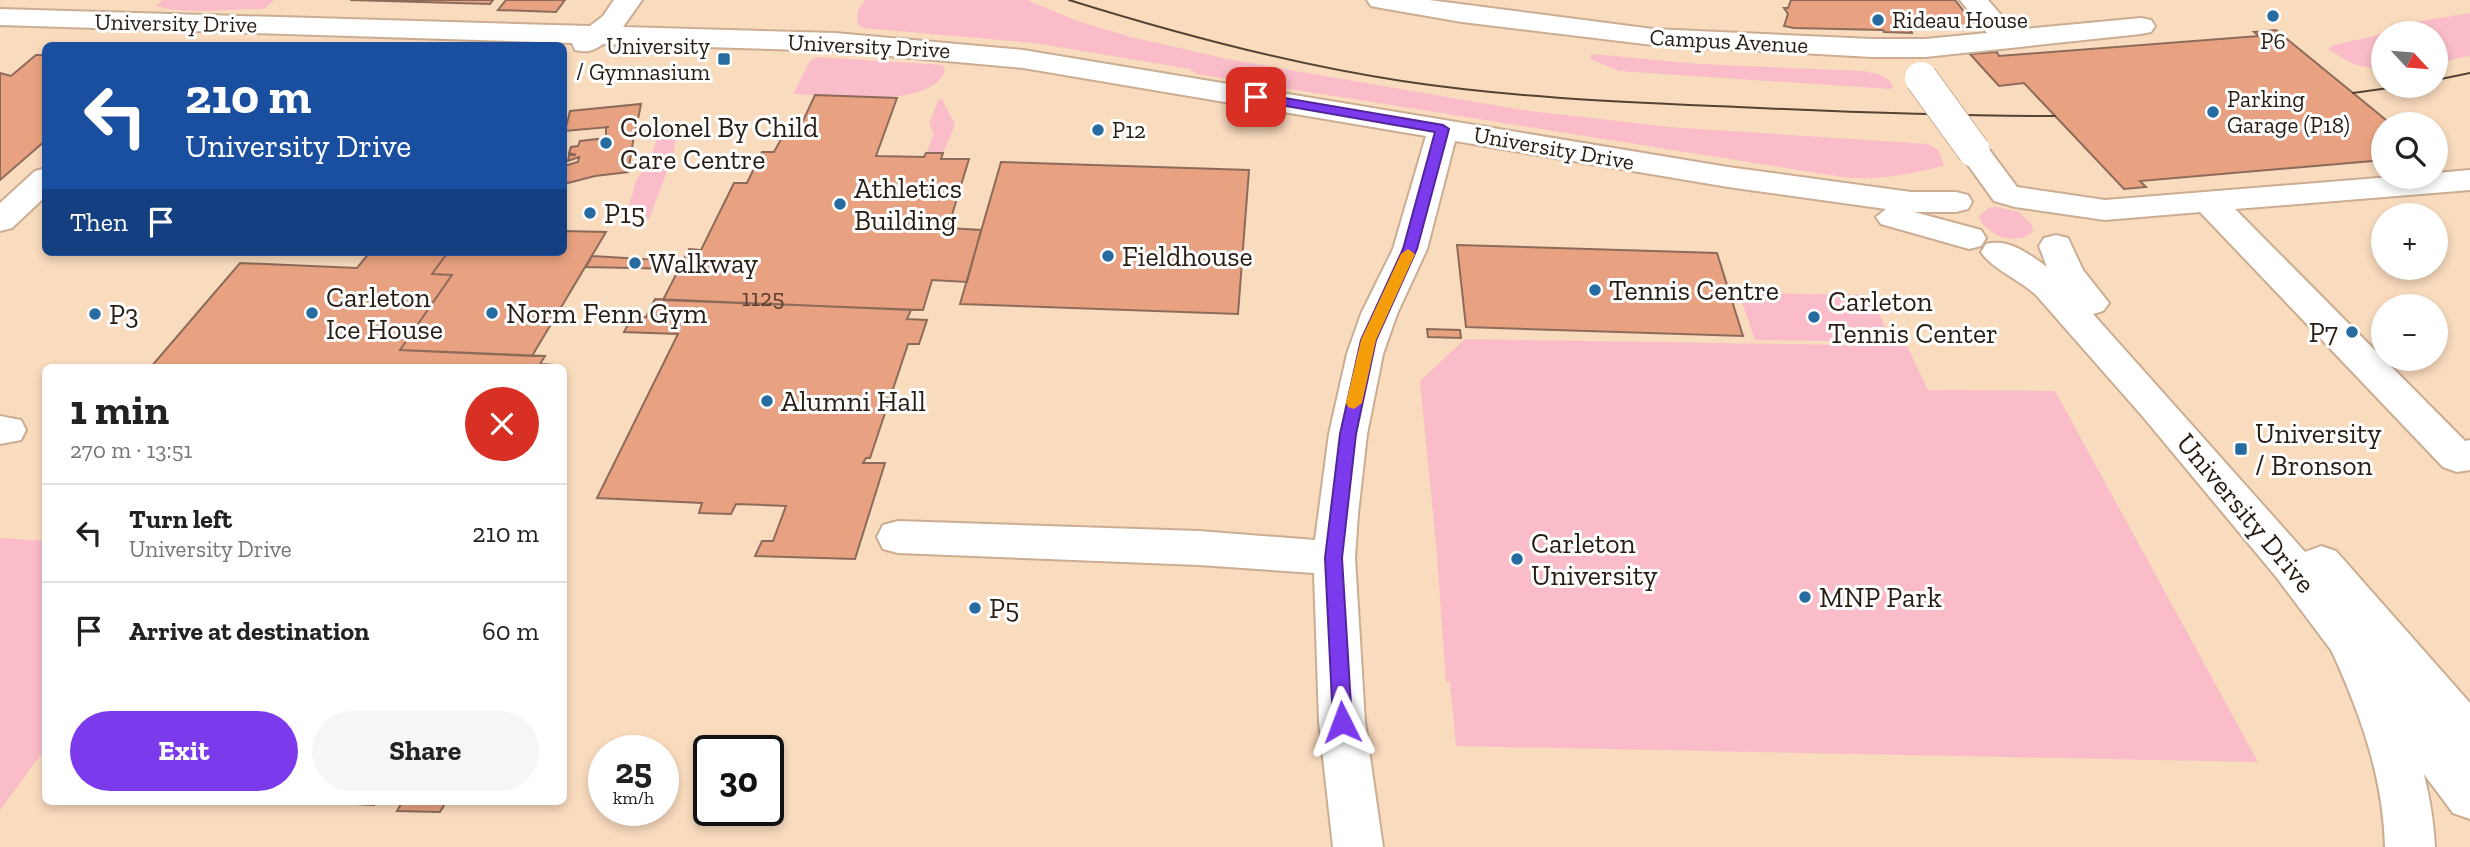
<!DOCTYPE html>
<meta charset="utf-8">
<style>
body{margin:0;font-family:"Zilla Slab",serif;background:#f6f6f6;color:#222;height:100vh;display:flex;flex-direction:column;font-size:26px;white-space:nowrap}
*{box-sizing:border-box;margin:0}
p{font-size:23px;color:#767676}
.icon{flex:none;width:38px;height:38px;fill:none;stroke:currentColor;stroke-width:2;stroke-linecap:round;stroke-linejoin:round}
.map{position:relative;flex:1;overflow:hidden}
.drawer{position:absolute;left:42px;top:364px;width:525px;height:441px;display:flex;flex-direction:column;background:#fff;border-radius:10px;box-shadow:0 4px 10px #0003}
.drawer>*{flex:none}
.hud{position:absolute;left:42px;top:42px;width:525px;height:214px;border-radius:10px;box-shadow:0 4px 10px #0003;background:#1a4fa0;color:#fff;overflow:hidden}
.needle{width:46px;rotate:116deg}
.tools{position:absolute;left:2371px;top:21px;display:grid;gap:14px}
.tools a{display:grid;place-items:center;width:77px;height:77px;border-radius:50%;background:#fff;box-shadow:0 4px 10px #0003;font-size:35px}
.speed{position:absolute;left:588px;top:735px;display:flex;gap:14px;font-size:35px;font-weight:700;text-align:center}
.speed>*{display:grid;place-content:center;width:91px;height:91px;border-radius:50%;background:#fff;box-shadow:0 4px 10px #0003;line-height:1}
.speed small{font-size:18px;font-weight:400}
.speed .limit{border:4px solid #111;border-radius:10px;background:#fff;color:#111}
.pin{position:absolute;display:grid;place-items:center;width:60px;height:60px;color:#fff;margin:-30px;border-radius:14px;box-shadow:0 4px 10px #0006}
.me{position:absolute;width:77px;margin:-38px;rotate:357deg;stroke-linejoin:round;filter:drop-shadow(0 0 5px #0008)}
.turn{display:flex;align-items:center;gap:24px;height:147px;padding:0 28px;font-size:32px}
.turn .icon{width:91px;height:91px;stroke-width:2.5}
.turn b{display:block;font-size:49px;line-height:60px}
.then{display:flex;align-items:center;height:66px;padding:0 28px;background:#0003;gap:14px;font-size:26px}
.round{display:grid;place-items:center;flex:none;width:74px;height:74px;border-radius:37px;background:#f6f6f6}
.head{display:flex;align-items:center;justify-content:space-between;height:119px;padding:0 28px}
h1{font-size:42px;font-weight:800;line-height:52px}
.button{display:flex;gap:14px;margin-top:auto;padding:14px 28px}
.button a{flex:1;height:80px;border-radius:42px;background:#7c3aed;color:#fff;font-size:28px;font-weight:800;line-height:80px;text-align:center}
.button a+a{background:#f6f6f6;color:#222}
ul{padding:0;list-style:none}
li{display:flex;align-items:center;gap:21px;height:98px;padding:0 28px;border-top:2px solid #e0e0e0}
li div{flex:1}
li b{display:block;font-size:26px}
li em{font-style:normal}
.map>svg:first-child{display:block}
.green{fill:#f9bcc8}
.building{fill:#e9a281;stroke:#8d6b5b;stroke-width:2}
.lines{fill:none;stroke-linecap:round;stroke-linejoin:round}
.minor-casing{stroke:#caad92;stroke-width:4}
.major-casing{stroke:#caad92;stroke-width:4}
.minor{fill:#fff;fill-rule:evenodd}
.major{fill:#fff;fill-rule:evenodd}
.tram{stroke:#524335;stroke-width:2}
.minor-bridge-casing{stroke:#caad92;stroke-width:34;stroke-linecap:butt}
.minor-bridge{stroke:#fff;stroke-width:32}
.route{fill:#7c3aed;stroke:#51269a;stroke-width:2}
.slow{fill:#f59e0b}
.poi-dot{fill:#276ca1;stroke:#fff;stroke-width:2.5}
.labels{text-anchor:middle;dominant-baseline:central;stroke-width:6;stroke-linejoin:round;paint-order:stroke}
.far-poi-label{font-size:23px;fill:#281d13;stroke:#fff;text-anchor:start}
.far-street-label{font-size:23px;fill:#281d13;stroke:#fff}
.number-label{font-size:24px;fill:#583e2e}
.poi-label{font-size:28px;fill:#281d13;stroke:#fff;text-anchor:start}
.street-label{font-size:28px;fill:#281d13;stroke:#fff}
</style>
<div class="map">
<svg width="2470" height="847" viewBox="0 0 2470 847">
<rect width="100%" height="100%" fill="#f9dbbe"/>
<!-- green -->
<path class="green" d="M163 0H274L264 9C231 9 186 15 156 6Z
M866 0H1027L1077 21 1131 37 1227 59 1522 110 1669 127 1928 144 1938 150 1944 166C1909 174 1878 181 1842 177L1197 74 1190 69 1035 43 863 28 857 22 858 10Z
M2470 13V56L2436 63V33H2387L2409 23Z
M2383 34V71L2353 64 2328 49 2334 45Z
M1591 54 1699 64 1862 71C1875 73 1886 74 1893 86L1891 89 1619 71 1591 59Z
M817 57 942 65 945 70C932 111 826 95 793 94L810 61Z
M942 99 955 125 943 153 927 152 934 133 929 124 938 101Z
M678 126 673 155 649 219 635 216 628 208 636 181 650 161 659 132 664 128Z
M1997 207 2019 212 2032 225 2033 231C2019 247 1986 236 1979 217L1988 208Z
M1739 293 1871 295 1892 342 1755 340Z
M1465 339 1907 346 1928 390 2055 391 2258 762 1456 746 1450 682H1446L1437 554 1420 381Z
M0 538 46 541 45 749 0 810Z"/>
<!-- building -->
<path class="building" d="M350 0H493L490 4Z
M506 0H565L556 12 498 10Z
M1791 0H1955L1976 27 1910 29 1912 33 1884 32 1883 30 1794 28 1784 26 1788 14 1784 8H1788Z
M2276 30 2391 124H2384V160L2140 181 2146 187 2124 189 2024 83 1999 86 1970 54 1997 52 1999 56 2259 36 2254 32Z
M36 55H46V140L0 180V73L11 76Z
M815 95 897 98 876 156 924 157 926 153H943L941 159H969L948 228 981 230 967 282 932 280 923 310 663 300 689 249 701 250 734 183H747L762 152H774L790 123H802Z
M641 104 636 129 643 128 642 136H634L628 172 595 176 564 184V166L578 162 579 157 568 161 569 155H576L569 153 571 147 578 146 580 141 606 138V127H609L565 131 570 111Z
M1001 162 1249 170 1238 314 960 304Z
M564 231 606 232 532 356 400 350 452 275 432 274 448 252H564Z
M1457 245 1717 253 1743 336 1466 327Z
M370 252H448L432 274 452 275 400 350 545 356 540 364 554 365 553 368H150L240 263 357 268Z
M592 256 642 259 683 260 679 269 586 267Z
M655 299 911 310 907 319 927 320 919 344H908L870 458H866L863 463H885L855 559 755 556 762 541H773L786 506 736 504 731 514 699 513 702 503 597 498 678 334 624 332 632 317H646Z
M1427 329 1460 330 1461 338 1428 337Z
M315 802H376L374 805Z
M402 802H446L440 812 397 811Z"/>
<g class="lines">
<!-- minor casing -->
<g class="minor-casing">
<path id="minor" d="M614 0H642L623 27 835 33 1023 50 1728 167 1911 192H1956L1968 195 1972 202 1968 209 1956 212H1914L1981 230 1986 238 1981 246 1969 249 1881 224 1876 217 1886 209 1728 187 1455 141 1427 249 1397 314 1383 354 1367 434 1358 514 1355 558 1365 722 1383 847H1333L1319 722 1314 573 1199 565 898 553 883 549 877 537 883 525 898 521 1199 531 1315 540 1329 434 1347 354 1361 314 1393 249 1426 136 1023 68 835 51 603 44C593 51 587 53 575 50L572 43 0 25V9L590 26 603 16Z
M1367 0H1429L1653 29 1872 39H1925L1987 33 1960 0H1988L2014 30 2141 18 2151 20 2155 26 2151 32 2141 34 1925 57H1872L1653 45 1462 22 1381 8 1371 6Z
M1974 142 1985 144 2017 187 2105 200 2390 177H2436V173L2470 170V190L2235 209 2465 441 2470 440V470L2457 472 2443 467 2200 212 2105 220 2015 207 1994 201 1958 151 1963 144Z
M46 168V196L12 228 0 231V203L35 171Z
M2056 235 2068 238 2083 270 2109 303 2103 311 2093 314 2305 552 2321 546 2336 551 2470 703V819L2453 813 2277 578 2144 418 2036 295C2020 280 1992 269 1981 252L1986 244C2009 238 2029 254 2047 267L2039 246 2044 238Z
M0 416 21 420 26 430 21 440 0 444Z"/>
</g>
<!-- major casing -->
<g class="major-casing">
<path id="major" d="M2346 616 2362 621C2398 694 2431 765 2435 847H2385C2383 770 2356 703 2324 634L2330 621Z"/>
</g>
<!-- minor -->
<use href="#minor" class="minor"/>
<!-- major -->
<use href="#major" class="major"/>
<!-- tram -->
<path class="tram" d="M1069 0C1178 34 1289 64 1402 81 1514 98 1626 102 1738 107 1844 112 1949 116 2055 116
M2436 80 2470 73
M2353 93 2403 86"/>
<!-- minor-bridge casing -->
<g class="minor-bridge-casing">
<path id="minor-bridge" d="M1921 78 1974 151"/>
</g>
<!-- minor-bridge -->
<use href="#minor-bridge" class="minor-bridge"/>
</g>
<!-- route -->
<path class="route" d="M1256 93 1443 125 1449 129 1417 249 1376 340 1356 434 1342 558 1352 722 1349 728 1342 730 1335 728 1333 722 1325 558 1340 434 1361 340 1403 249 1435 132 1252 100 1250 97Z"/>
<!-- slow -->
<path class="slow" d="M1408 249 1415 254 1376 340 1362 403 1354 409 1348 407 1346 403 1361 340 1401 254Z"/>
<!-- markers -->
<g class="poi-dot">
<circle cx="2273" cy="16" r="7"/>
<circle cx="1878" cy="20" r="7"/>
<rect x="717" y="52" width="14" height="14" rx="3.5"/>
<circle cx="2213" cy="112" r="7"/>
<circle cx="1098" cy="130" r="7"/>
<circle cx="606" cy="143" r="7"/>
<circle cx="840" cy="204" r="7"/>
<circle cx="590" cy="213" r="7"/>
<circle cx="1108" cy="256" r="7"/>
<circle cx="635" cy="263" r="7"/>
<circle cx="1595" cy="290" r="7"/>
<circle cx="312" cy="313" r="7"/>
<circle cx="492" cy="313" r="7"/>
<circle cx="95" cy="314" r="7"/>
<circle cx="1814" cy="317" r="7"/>
<circle cx="2352" cy="332" r="7"/>
<circle cx="767" cy="401" r="7"/>
<rect x="2234" y="442" width="14" height="14" rx="3.5"/>
<circle cx="1517" cy="559" r="7"/>
<circle cx="1805" cy="597" r="7"/>
<circle cx="975" cy="608" r="7"/>
</g>
<g class="labels">
<!-- far-poi labels -->
<g class="far-poi-label">
<text x="1892" y="20">Rideau House</text>
<text x="2273" y="41" text-anchor="middle">P6</text>
<text x="710" y="46" text-anchor="end">University<tspan x="710" dy="26">/ Gymnasium</tspan></text>
<text x="2227" y="99">Parking<tspan x="2227" dy="26">Garage (P18)</tspan></text>
<text x="1112" y="130">P12</text>
</g>
<!-- far-street labels -->
<g class="far-street-label">
<text transform="translate(176 23) rotate(1)">University Drive</text>
<text transform="translate(1729 41) rotate(3)">Campus Avenue</text>
<text transform="translate(869 46) rotate(3)">University Drive</text>
<text transform="translate(1554 148) rotate(10)">University Drive</text>
</g>
<!-- number labels -->
<g class="number-label">
<text x="763" y="297">1125</text>
</g>
<!-- poi labels -->
<g class="poi-label">
<text x="620" y="127">Colonel By Child<tspan x="620" dy="32">Care Centre</tspan></text>
<text x="854" y="188">Athletics<tspan x="854" dy="32">Building</tspan></text>
<text x="604" y="213">P15</text>
<text x="1122" y="256">Fieldhouse</text>
<text x="649" y="263">Walkway</text>
<text x="1609" y="290">Tennis Centre</text>
<text x="326" y="297">Carleton<tspan x="326" dy="32">Ice House</tspan></text>
<text x="1828" y="301">Carleton<tspan x="1828" dy="32">Tennis Center</tspan></text>
<text x="506" y="313">Norm Fenn Gym</text>
<text x="109" y="314">P3</text>
<text x="2338" y="332" text-anchor="end">P7</text>
<text x="781" y="401">Alumni Hall</text>
<text x="2255" y="433">University<tspan x="2255" dy="32">/ Bronson</tspan></text>
<text x="1531" y="543">Carleton<tspan x="1531" dy="32">University</tspan></text>
<text x="1819" y="597">MNP Park</text>
<text x="989" y="608">P5</text>
</g>
<!-- street labels -->
<g class="street-label">
<text transform="translate(2246 513) rotate(50)">University Drive</text>
</g>
</g>
</svg>
<div class="tools">
<a><svg class="needle" viewBox="-14 -14 28 28"><path d="M0-13l5 13h-10z" fill="#e53935"/><path d="M0 13l5-13h-10z" fill="#767676"/></svg></a>
<a><svg class="icon" aria-label="search" viewBox="0 0 24 24"><circle cx="10" cy="10" r="6"/><path d="M15 15l6 6"/></svg></a>
<a>+</a>
<a>−</a>
</div>
<div class="speed"><div>25<small>km/h</small></div><div class="limit">30</div></div>
<div class="pin" style="left:1256px;top:97px;background:#d93025"><svg class="icon" aria-label="arrive" viewBox="0 0 24 24"><path d="M6 21V4h12l-3 4 3 4H6"/></svg></div>
<svg class="me" style="left:1342px;top:722px" viewBox="-20 -20 40 40"><path d="M0-17L14 15 0 8-14 15z" fill="#7c3aed" stroke="#fff" stroke-width="4"/></svg>
<div class="hud">
<div class="turn"><svg class="icon" aria-label="left" viewBox="0 0 24 24"><path d="M17 20v-9H6M10 6l-5 5 5 5"/></svg><div><b>210 m</b>University Drive</div></div>
<div class="then">Then<svg class="icon" aria-label="arrive" viewBox="0 0 24 24"><path d="M6 21V4h12l-3 4 3 4H6"/></svg></div>
</div>
<section class="drawer">
<div class="head"><div><h1>1 min</h1><p>270 m · 13:51</p></div><a class="round" style="background:#d93025;color:#fff"><svg class="icon" aria-label="close" viewBox="0 0 24 24"><path d="M6 6l12 12M18 6L6 18"/></svg></a></div>
<ul>
<li><svg class="icon" aria-label="left" viewBox="0 0 24 24"><path d="M17 20v-9H6M10 6l-5 5 5 5"/></svg><div><b>Turn left</b><p>University Drive</p></div><em>210 m</em></li>
<li><svg class="icon" aria-label="arrive" viewBox="0 0 24 24"><path d="M6 21V4h12l-3 4 3 4H6"/></svg><div><b>Arrive at destination</b></div><em>60 m</em></li>
</ul>
<div class="button"><a>Exit</a><a>Share</a></div>
</section>
</div>
